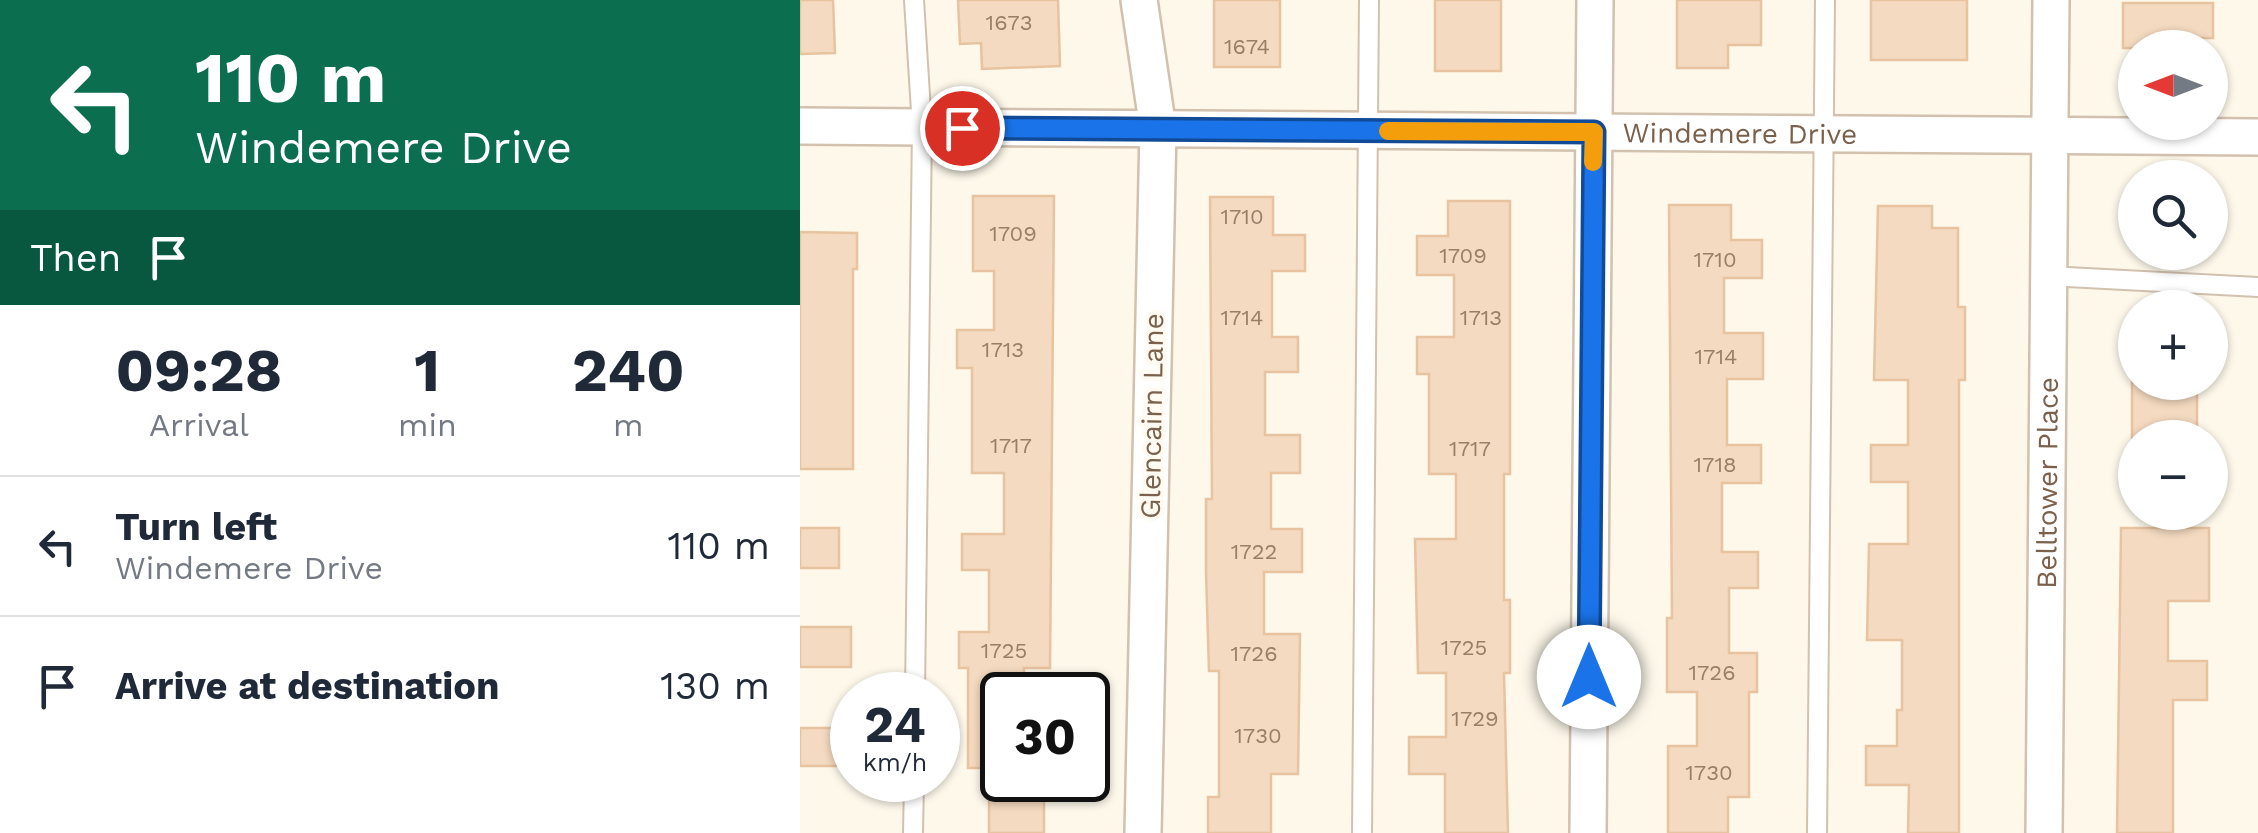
<!DOCTYPE html>
<meta charset="utf-8">
<style>
body{margin:0;font-family:"Work Sans",sans-serif;background:#f6f6f7;color:#1f2937;height:100vh;display:flex;flex-direction:column;font-size:38px;white-space:nowrap}
*{box-sizing:border-box;margin:0}
p{font-size:32px;color:#747a83}
.icon{flex:none;width:55px;height:55px;fill:none;stroke:currentColor;stroke-width:2;stroke-linecap:round;stroke-linejoin:round}
.map{position:relative;flex:1;overflow:hidden}
.details{display:flex;flex-direction:column;background:#fff;width:800px}
.details>*{flex:none}
.guide{background:#0b6e4f;color:#fff;overflow:hidden}
.needle{width:65px;rotate:270deg}
.fabs{position:absolute;left:1318px;top:30px;display:grid;gap:20px}
.fabs a{display:grid;place-items:center;width:110px;height:110px;border-radius:50%;background:#fff;box-shadow:0 2px 8px #0004;font-size:50px}
.speed{position:absolute;left:30px;top:672px;display:flex;gap:20px;font-size:50px;font-weight:700;text-align:center}
.speed>*{display:grid;place-content:center;width:130px;height:130px;border-radius:50%;background:#fff;box-shadow:0 2px 8px #0004;line-height:1}
.speed small{font-size:25px;font-weight:400}
.speed .limit{border:5px solid #111;border-radius:15px;background:#fff;color:#111}
.pin{position:absolute;display:grid;place-items:center;width:85px;height:85px;color:#fff;margin:-42px;border:5px solid #fff;border-radius:50%;box-shadow:0 2px 10px #0007}
.me{position:absolute;width:110px;margin:-55px;rotate:0deg;stroke-linejoin:round;filter:drop-shadow(0 0 8px #0008)}
.turn{display:flex;align-items:center;gap:35px;height:210px;padding:0 30px;font-size:45px}
.turn .icon{width:130px;height:130px;stroke-width:2.5}
.turn b{display:block;font-size:70px;line-height:85px}
.then{display:flex;align-items:center;height:95px;padding:0 30px;background:#0003;gap:20px;font-size:38px}
.eta{display:flex;justify-content:space-evenly;align-items:center;height:170px;text-align:center}
.eta b{font-size:60px;font-weight:700;line-height:70px}
ul{padding:0;list-style:none}
li{display:flex;align-items:center;gap:30px;height:140px;padding:0 30px;border-top:2px solid #e0e1e3}
li div{flex:1}
li b{display:block;font-size:38px}
li em{font-style:normal}
main{display:flex;flex:1;min-height:0}
.map>svg:first-child{display:block}
.building{fill:#f4dac0;stroke:#e8c3a0;stroke-width:2.5}
.lines{fill:none;stroke-linecap:round;stroke-linejoin:round}
.lane-casing{stroke:#d2c1ae;stroke-width:22}
.street-casing{stroke:#d2c1ae;stroke-width:40}
.lane{stroke:#fff;stroke-width:18}
.street{stroke:#fff;stroke-width:35}
.route-casing{stroke:#114b97;stroke-width:25}
.route{stroke:#1a73e8;stroke-width:18}
.slow{stroke:#f59e0b;stroke-width:18}
.labels{text-anchor:middle;dominant-baseline:central;stroke-width:9;stroke-linejoin:round;paint-order:stroke}
.number-label{font-size:22px;fill:#997f68}
.street-label{font-size:28px;fill:#7b614b;stroke:#fffbf2}
</style>
<main>
<section class="details">
<div class="guide">
<div class="turn"><svg class="icon" aria-label="left" viewBox="0 0 24 24"><path d="M17 20v-9H6M10 6l-5 5 5 5"/></svg><div><b>110 m</b>Windemere Drive</div></div>
<div class="then">Then<svg class="icon" aria-label="arrive" viewBox="0 0 24 24"><path d="M6 21V4h12l-3 4 3 4H6"/></svg></div>
</div>
<div class="eta">
<div><b>09:28</b><p>Arrival</p></div>
<div><b>1</b><p>min</p></div>
<div><b>240</b><p>m</p></div>
</div>
<ul>
<li><svg class="icon" aria-label="left" viewBox="0 0 24 24"><path d="M17 20v-9H6M10 6l-5 5 5 5"/></svg><div><b>Turn left</b><p>Windemere Drive</p></div><em>110 m</em></li>
<li><svg class="icon" aria-label="arrive" viewBox="0 0 24 24"><path d="M6 21V4h12l-3 4 3 4H6"/></svg><div><b>Arrive at destination</b></div><em>130 m</em></li>
</ul>
</section>
<div class="map">
<svg width="1458" height="833" viewBox="0 0 1458 833">
<rect width="100%" height="100%" fill="#fdf8ea"/>
<!-- building -->
<path class="building" d="M0 0H33L35 53 0 54Z
M158 0H258L260 66 182 69 181 43 160 44Z
M414 0H480V67H414Z
M635 0H701V71H635Z
M877 0H961V45H928V68H877Z
M1071 0H1167V60H1071Z
M1323 3H1413V38H1374V48H1323Z
M173 196H254L250 668H224V695H202V768H168V668H159V632H189V570H162V534H204V473H172V368H157V330H194V271H173Z
M410 197H473V235H505V271H472V337H498V372H465V435H500V473H471V529H502V572H464V634H500L498 774H471V833H408V797H419V671H409L406 572V499H412Z
M648 201H710V474H704V600H710V673H704L708 833H645V774H609V737H646V673H618L615 539H656V474H629V374H617V337H654V275H617V236H648Z
M869 205H931V240H962V278H924V333H963V379H927V445H961V483H922V552H958V588H929V653H957V692H949V797H928V833H868V746H897V692H867V618H872Z
M1078 206H1132V228H1158V307H1165V380H1159V833H1108L1109 785H1066V746H1097V710H1102V640H1067L1069 544H1108V482H1071V445H1108V380H1074Z
M0 232 57 233V269H53V469H0Z
M1332 382H1397V438H1332Z
M0 528H39V568H0Z
M1321 528H1409V601H1368V661H1407V700H1373V833H1317Z
M0 627H51V667H0Z
M0 728H47V766H0Z
M189 794H244V833H189Z"/>
<g class="lines">
<!-- lane casing -->
<g class="lane-casing">
<path id="lane" d="M114 0 122 127 115 695
M1248 276 1458 287
M113 833 114 780
M562 833 569 0
M1017 833 1025 0"/>
</g>
<!-- street casing -->
<g class="street-casing">
<g id="street">
<path d="M339 0 358 129 343 833"/>
<path id="s1" d="M0 126 1458 137"/>
<path d="M788 833 795 0"/>
<path id="s2" d="M1244 833 1251 0"/>
</g>
</g>
<!-- lane -->
<use href="#lane" class="lane"/>
<!-- street -->
<use href="#street" class="street"/>
</g>
<g class="lines">
<!-- route casing -->
<g class="route-casing">
<path id="route" d="M162 128 794 132 789 677"/>
</g>
<!-- route -->
<use href="#route" class="route"/>
<!-- slow -->
<path class="slow" d="M588 131 794 132 793 162"/>
</g>
<g class="labels">
<!-- number labels -->
<g class="number-label">
<text x="209" y="22">1673</text>
<text x="447" y="46">1674</text>
<text x="442" y="216">1710</text>
<text x="213" y="233">1709</text>
<text x="663" y="255">1709</text>
<text x="915" y="259">1710</text>
<text x="442" y="317">1714</text>
<text x="681" y="317">1713</text>
<text x="203" y="349">1713</text>
<text x="916" y="356">1714</text>
<text x="211" y="445">1717</text>
<text x="670" y="448">1717</text>
<text x="915" y="464">1718</text>
<text x="454" y="551">1722</text>
<text x="664" y="647">1725</text>
<text x="204" y="650">1725</text>
<text x="454" y="653">1726</text>
<text x="912" y="672">1726</text>
<text x="675" y="718">1729</text>
<text x="458" y="735">1730</text>
<text x="909" y="772">1730</text>
</g>
<!-- street labels -->
<g class="street-label">
<text stroke="none"><textPath href="#s1" startOffset="940">Windemere Drive</textPath></text>
<text transform="translate(352 416) rotate(-89)">Glencairn Lane</text>
<text stroke="none"><textPath href="#s2" startOffset="350">Belltower Place</textPath></text>
</g>
</g>
</svg>
<div class="fabs">
<a><svg class="needle" viewBox="-14 -14 28 28"><path d="M0-13l5 13h-10z" fill="#e53935"/><path d="M0 13l5-13h-10z" fill="#747a83"/></svg></a>
<a><svg class="icon" aria-label="search" viewBox="0 0 24 24"><circle cx="10" cy="10" r="6"/><path d="M15 15l6 6"/></svg></a>
<a>+</a>
<a>−</a>
</div>
<div class="speed"><div>24<small>km/h</small></div><div class="limit">30</div></div>
<div class="pin" style="left:162px;top:128px;background:#d93025"><svg class="icon" aria-label="arrive" viewBox="0 0 24 24"><path d="M6 21V4h12l-3 4 3 4H6"/></svg></div>
<svg class="me" style="left:789px;top:677px" viewBox="-20 -20 40 40"><circle r="19" fill="#fff"/><path d="M0-13L10 11 0 6-10 11z" fill="#1a73e8"/></svg>
</div>
</main>
